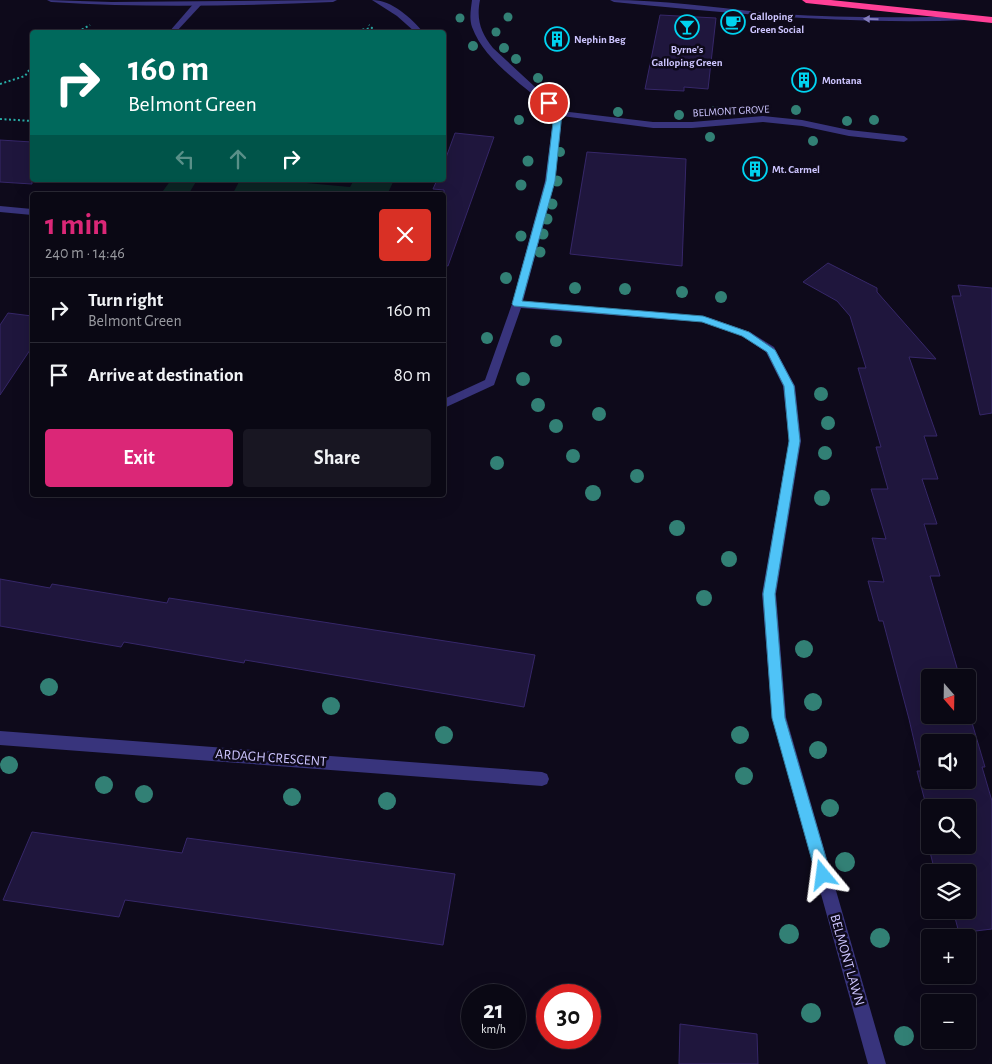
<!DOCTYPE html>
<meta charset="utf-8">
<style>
body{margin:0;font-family:"Alegreya Sans",sans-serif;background:#181622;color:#f1f3f6;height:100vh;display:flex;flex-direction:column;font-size:19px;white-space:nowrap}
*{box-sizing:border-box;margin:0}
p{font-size:16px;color:#999aa0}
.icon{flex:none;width:28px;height:28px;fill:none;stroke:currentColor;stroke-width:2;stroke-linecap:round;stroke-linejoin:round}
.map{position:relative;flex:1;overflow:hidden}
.side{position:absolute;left:30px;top:192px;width:416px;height:305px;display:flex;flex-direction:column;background:#0a0814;border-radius:5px;box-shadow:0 5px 20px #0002,0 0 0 1px #2a2934}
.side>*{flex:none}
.guide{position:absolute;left:30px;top:30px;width:416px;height:152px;border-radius:5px;box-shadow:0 5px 20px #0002,0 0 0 1px #2a2934;background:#00695c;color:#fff;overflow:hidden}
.needle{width:32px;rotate:160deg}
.tools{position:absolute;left:921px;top:669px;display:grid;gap:10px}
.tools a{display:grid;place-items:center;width:55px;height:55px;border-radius:5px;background:#0a0814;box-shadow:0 5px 20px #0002,0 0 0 1px #2a2934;font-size:25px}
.speed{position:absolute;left:461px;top:984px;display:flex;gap:10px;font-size:25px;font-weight:700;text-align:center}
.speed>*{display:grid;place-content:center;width:65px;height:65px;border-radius:50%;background:#0a0814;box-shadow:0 5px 20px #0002,0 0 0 1px #2a2934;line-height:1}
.speed small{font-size:12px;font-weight:400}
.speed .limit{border:8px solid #d22;background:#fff;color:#111}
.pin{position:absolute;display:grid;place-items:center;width:42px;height:42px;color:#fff;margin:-21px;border:2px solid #fff;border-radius:50%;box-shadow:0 1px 5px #0007}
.me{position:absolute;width:55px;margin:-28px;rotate:344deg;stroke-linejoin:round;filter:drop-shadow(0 0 4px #0008)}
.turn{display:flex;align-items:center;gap:18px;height:105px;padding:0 15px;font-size:22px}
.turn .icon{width:65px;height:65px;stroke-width:2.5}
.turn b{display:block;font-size:35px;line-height:42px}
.lanes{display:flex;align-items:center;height:48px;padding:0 15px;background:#0003;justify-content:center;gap:25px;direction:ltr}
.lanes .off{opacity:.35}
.round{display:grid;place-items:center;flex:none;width:52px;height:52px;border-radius:5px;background:#181622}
.headline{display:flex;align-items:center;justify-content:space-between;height:85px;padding:0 15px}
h1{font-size:30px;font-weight:600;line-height:38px;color:#db2777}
.action{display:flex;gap:10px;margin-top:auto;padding:10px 15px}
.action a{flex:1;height:58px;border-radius:5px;background:#db2777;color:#fff;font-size:20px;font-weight:600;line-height:58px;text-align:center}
.action a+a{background:#181622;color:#f1f3f6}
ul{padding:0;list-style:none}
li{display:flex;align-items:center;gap:15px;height:65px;padding:0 15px;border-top:1px solid #2a2934}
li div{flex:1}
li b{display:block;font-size:19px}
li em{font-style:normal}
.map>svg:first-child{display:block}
.green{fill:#0d2525}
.building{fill:#1f163d;stroke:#362769;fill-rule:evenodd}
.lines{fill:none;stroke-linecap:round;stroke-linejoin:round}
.path{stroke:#29afa9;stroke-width:2;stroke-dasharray:2 2.5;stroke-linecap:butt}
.lane{fill:#38347c;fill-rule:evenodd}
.street{fill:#38347c;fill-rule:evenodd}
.highway{fill:#ff4097;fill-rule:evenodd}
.tree{fill:#328075}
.oneway{fill:#827cbe}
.route{fill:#4fc3f7;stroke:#337fa1}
.labels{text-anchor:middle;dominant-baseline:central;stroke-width:5;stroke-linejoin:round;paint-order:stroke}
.far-poi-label{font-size:11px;font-weight:bold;fill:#cdc5ff;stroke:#0e0a1b;text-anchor:start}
.far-street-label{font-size:11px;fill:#cdc5ff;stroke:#0e0a1b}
.street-label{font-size:14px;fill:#cdc5ff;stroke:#0e0a1b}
</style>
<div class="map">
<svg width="992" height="1064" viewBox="0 0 992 1064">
<rect width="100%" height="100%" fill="#0e0a1b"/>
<!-- green -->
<path class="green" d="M171 180H197L188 195H160Z
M240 180H274L350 187 354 180H394L387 195H232Z"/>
<!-- building -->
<path class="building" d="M660 15 716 18 708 89 684 87V91L645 89Z
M455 133 494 137 448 266 444 265V190L433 189 437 180H444V163Z
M0 140 32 142V184L0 182Z
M587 152 686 159 682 266 570 254Z
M828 263 877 288V292L936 359 909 357 937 436H924L938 479H922L937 524H924L940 576H930L960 678H930V715H968V701L972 716H970L985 767H982L992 801V929L959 933 953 910H968V872H935L924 828H930V845H968V808H930V820L917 771H921L909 719 883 621H879L868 581 884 582 872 538 886 539 871 489H888L876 447H881L858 368H866L850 316 837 301 803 282ZM930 742H968V780H930Z
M958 285 992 288V413L980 415 952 296H961Z
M8 313 32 316V347L0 395V325Z
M0 579 50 588 52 584 167 603 169 598 535 655 524 707 245 660 244 663 124 642 121 647 0 626Z
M32 832 182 853 187 838 455 874 443 945 125 900 119 917 3 900Z
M680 1024 757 1034 758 1064H679Z"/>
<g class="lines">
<!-- path -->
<path class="path" d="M78 32 90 25
M349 32 372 28 369 25
M0 84 25 76 32 66
M0 119 32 121"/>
<!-- lane -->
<path class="lane" d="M195 2 202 4 176 32H169Z"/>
<!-- street -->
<path class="street" d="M47 0 112 2 337 0 333 2C239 6 145 8 51 2Z
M372 0C392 0 411 18 423 32H415L397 16Z
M472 0H480C476 20 481 33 493 48L561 111 653 122H692L763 116 802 120 849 130 904 136 908 139 904 142 849 136 802 126 763 122 692 128H653L562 116 555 181 523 301 707 317 750 332 774 347 795 386 801 441 776 594 786 717 886 1064H868L772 717 762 594 789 441 783 386 766 352 742 336 702 322 521 308 494 385 444 408V399L485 380 512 304 545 181 554 113C528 87 485 63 472 27 469 18 471 9 472 0Z
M610 0C667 0 724 9 780 14 843 18 907 18 970 16L974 18 970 20C850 25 734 14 614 2Z
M0 206 32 209V215L0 212Z
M0 731 542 772 547 774 549 779 547 784 542 786 0 745Z"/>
<!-- highway -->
<path class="highway" d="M802 0H831L992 17V23L806 3Z"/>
</g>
<!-- trees -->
<g class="tree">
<circle cx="508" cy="17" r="4.5"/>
<circle cx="460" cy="18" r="4.5"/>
<circle cx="496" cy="32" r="4.5"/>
<circle cx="473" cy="46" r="5"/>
<circle cx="504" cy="48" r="5"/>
<circle cx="516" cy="59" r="5"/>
<circle cx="538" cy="78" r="5"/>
<circle cx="557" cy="94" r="5"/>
<circle cx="796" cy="110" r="5"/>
<circle cx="715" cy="111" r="5"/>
<circle cx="618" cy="112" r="5"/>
<circle cx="679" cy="115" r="5"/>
<circle cx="519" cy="120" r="5"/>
<circle cx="874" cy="120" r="5"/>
<circle cx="847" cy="121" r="5"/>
<circle cx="710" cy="137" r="5"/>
<circle cx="813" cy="141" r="5"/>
<circle cx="560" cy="152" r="5"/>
<circle cx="528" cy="161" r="5.5"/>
<circle cx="557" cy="181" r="5.5"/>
<circle cx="521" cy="185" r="5.5"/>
<circle cx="552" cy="204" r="5.5"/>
<circle cx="547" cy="219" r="5.5"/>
<circle cx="543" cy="234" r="5.5"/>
<circle cx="521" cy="236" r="5.5"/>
<circle cx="540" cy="252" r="5.5"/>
<circle cx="506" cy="278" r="6"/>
<circle cx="575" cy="288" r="6"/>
<circle cx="625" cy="289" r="6"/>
<circle cx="682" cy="292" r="6"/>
<circle cx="721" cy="297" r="6"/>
<circle cx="487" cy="338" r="6"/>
<circle cx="556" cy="341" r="6"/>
<circle cx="523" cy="379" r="7"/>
<circle cx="821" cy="394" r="7"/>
<circle cx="538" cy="405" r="7"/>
<circle cx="599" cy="414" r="7"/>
<circle cx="828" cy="423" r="7"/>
<circle cx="556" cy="426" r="7"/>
<circle cx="825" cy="453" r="7"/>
<circle cx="573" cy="456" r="7"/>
<circle cx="497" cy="463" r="7"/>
<circle cx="637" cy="476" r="7"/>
<circle cx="593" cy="493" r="8"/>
<circle cx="822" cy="498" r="8"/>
<circle cx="677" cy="528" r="8"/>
<circle cx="729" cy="559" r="8"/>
<circle cx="704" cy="598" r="8"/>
<circle cx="804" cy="649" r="9"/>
<circle cx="49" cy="687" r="9"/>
<circle cx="813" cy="702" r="9"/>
<circle cx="331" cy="706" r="9"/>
<circle cx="444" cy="735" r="9"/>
<circle cx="740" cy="735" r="9"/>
<circle cx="818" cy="750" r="9"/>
<circle cx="9" cy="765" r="9"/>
<circle cx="744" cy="776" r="9"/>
<circle cx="104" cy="785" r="9"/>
<circle cx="144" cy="794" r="9"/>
<circle cx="292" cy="797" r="9"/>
<circle cx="387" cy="801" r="9"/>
<circle cx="830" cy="808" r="9"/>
<circle cx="845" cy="862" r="10"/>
<circle cx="789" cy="934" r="10"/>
<circle cx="880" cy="938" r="10"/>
<circle cx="811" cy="1013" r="10"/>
<circle cx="904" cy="1036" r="10"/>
</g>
<!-- one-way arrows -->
<defs><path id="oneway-solid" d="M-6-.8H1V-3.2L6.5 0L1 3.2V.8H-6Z" transform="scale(1.25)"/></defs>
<use class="oneway" href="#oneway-solid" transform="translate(871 19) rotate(-179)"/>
<!-- route -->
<path class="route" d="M547 102H552L562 113 555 181 522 301 703 316 749 332 775 350 794 386 800 441 775 594 785 718 831 875 828 880 823 882 818 880 816 875 772 718 763 594 789 441 784 386 767 352 742 336 702 322 514 306 512 304 546 181 554 114 545 103Z"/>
<!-- icons -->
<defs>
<g id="cafe-ring" transform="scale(1.25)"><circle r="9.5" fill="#0e0a1b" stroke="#00d3f0" stroke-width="1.5"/><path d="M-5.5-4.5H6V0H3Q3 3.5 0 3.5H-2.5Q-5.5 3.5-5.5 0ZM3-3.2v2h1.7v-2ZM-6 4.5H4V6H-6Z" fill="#00d3f0"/></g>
<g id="bar-ring" transform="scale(1.25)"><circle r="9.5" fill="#0e0a1b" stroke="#00d3f0" stroke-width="1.5"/><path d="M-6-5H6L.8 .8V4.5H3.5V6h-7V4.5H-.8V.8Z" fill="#00d3f0"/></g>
<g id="building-ring" transform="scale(1.25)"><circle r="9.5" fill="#0e0a1b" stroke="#00d3f0" stroke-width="1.5"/><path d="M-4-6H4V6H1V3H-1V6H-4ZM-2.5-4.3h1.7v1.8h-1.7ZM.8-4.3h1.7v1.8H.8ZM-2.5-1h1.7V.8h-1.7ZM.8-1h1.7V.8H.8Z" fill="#00d3f0"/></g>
</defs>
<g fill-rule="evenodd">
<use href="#cafe-ring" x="733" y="22"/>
<use href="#bar-ring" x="687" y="27"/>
<use href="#building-ring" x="557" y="39"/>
<use href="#building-ring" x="804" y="80"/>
<use href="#building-ring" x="755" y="169"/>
</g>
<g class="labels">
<!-- far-poi labels -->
<g class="far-poi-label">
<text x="750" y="16">Galloping<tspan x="750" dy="13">Green Social</tspan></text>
<text x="574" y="39">Nephin Beg</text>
<text x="687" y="49" text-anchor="middle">Byrne's<tspan x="687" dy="13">Galloping Green</tspan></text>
<text x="822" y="80">Montana</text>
<text x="772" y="169">Mt. Carmel</text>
</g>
<!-- far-street labels -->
<g class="far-street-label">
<text transform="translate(731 111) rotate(-3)">BELMONT GROVE</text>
</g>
<!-- street labels -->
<g class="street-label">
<text transform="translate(271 758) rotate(4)">ARDAGH CRESCENT</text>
<text transform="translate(847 960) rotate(74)">BELMONT LAWN</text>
</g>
</g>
</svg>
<div class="tools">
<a><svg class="needle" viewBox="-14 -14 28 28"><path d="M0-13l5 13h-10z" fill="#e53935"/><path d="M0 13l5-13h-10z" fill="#999aa0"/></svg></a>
<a><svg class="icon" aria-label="sound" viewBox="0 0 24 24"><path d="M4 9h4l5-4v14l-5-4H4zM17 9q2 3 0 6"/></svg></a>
<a><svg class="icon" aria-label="search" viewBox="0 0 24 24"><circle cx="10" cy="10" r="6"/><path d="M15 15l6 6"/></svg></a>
<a><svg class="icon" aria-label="layers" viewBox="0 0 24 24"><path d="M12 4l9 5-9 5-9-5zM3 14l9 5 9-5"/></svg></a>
<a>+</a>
<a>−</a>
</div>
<div class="speed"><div>21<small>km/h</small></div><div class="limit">30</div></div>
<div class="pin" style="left:549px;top:103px;background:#d93025"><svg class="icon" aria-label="arrive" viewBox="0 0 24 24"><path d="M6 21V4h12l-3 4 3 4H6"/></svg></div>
<svg class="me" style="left:823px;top:875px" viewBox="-20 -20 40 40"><path d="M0-17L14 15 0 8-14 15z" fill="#4fc3f7" stroke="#fff" stroke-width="4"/></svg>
<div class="guide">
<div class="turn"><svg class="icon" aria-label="right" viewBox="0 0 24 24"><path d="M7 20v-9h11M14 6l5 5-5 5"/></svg><div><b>160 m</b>Belmont Green</div></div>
<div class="lanes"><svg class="icon off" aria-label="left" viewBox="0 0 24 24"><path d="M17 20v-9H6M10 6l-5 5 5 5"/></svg><svg class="icon off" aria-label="ahead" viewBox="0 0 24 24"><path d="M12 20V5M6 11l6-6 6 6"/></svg><svg class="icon" aria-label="right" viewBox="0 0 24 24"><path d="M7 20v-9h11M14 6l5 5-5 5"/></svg></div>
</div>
<section class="side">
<div class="headline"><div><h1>1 min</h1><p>240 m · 14:46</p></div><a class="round" style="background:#d93025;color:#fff"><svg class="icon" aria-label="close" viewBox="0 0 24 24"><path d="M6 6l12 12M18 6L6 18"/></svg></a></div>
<ul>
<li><svg class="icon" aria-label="right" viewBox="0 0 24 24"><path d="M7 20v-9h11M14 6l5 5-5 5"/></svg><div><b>Turn right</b><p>Belmont Green</p></div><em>160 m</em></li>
<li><svg class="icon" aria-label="arrive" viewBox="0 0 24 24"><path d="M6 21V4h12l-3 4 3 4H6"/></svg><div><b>Arrive at destination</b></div><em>80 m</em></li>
</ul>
<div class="action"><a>Exit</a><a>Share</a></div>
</section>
</div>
